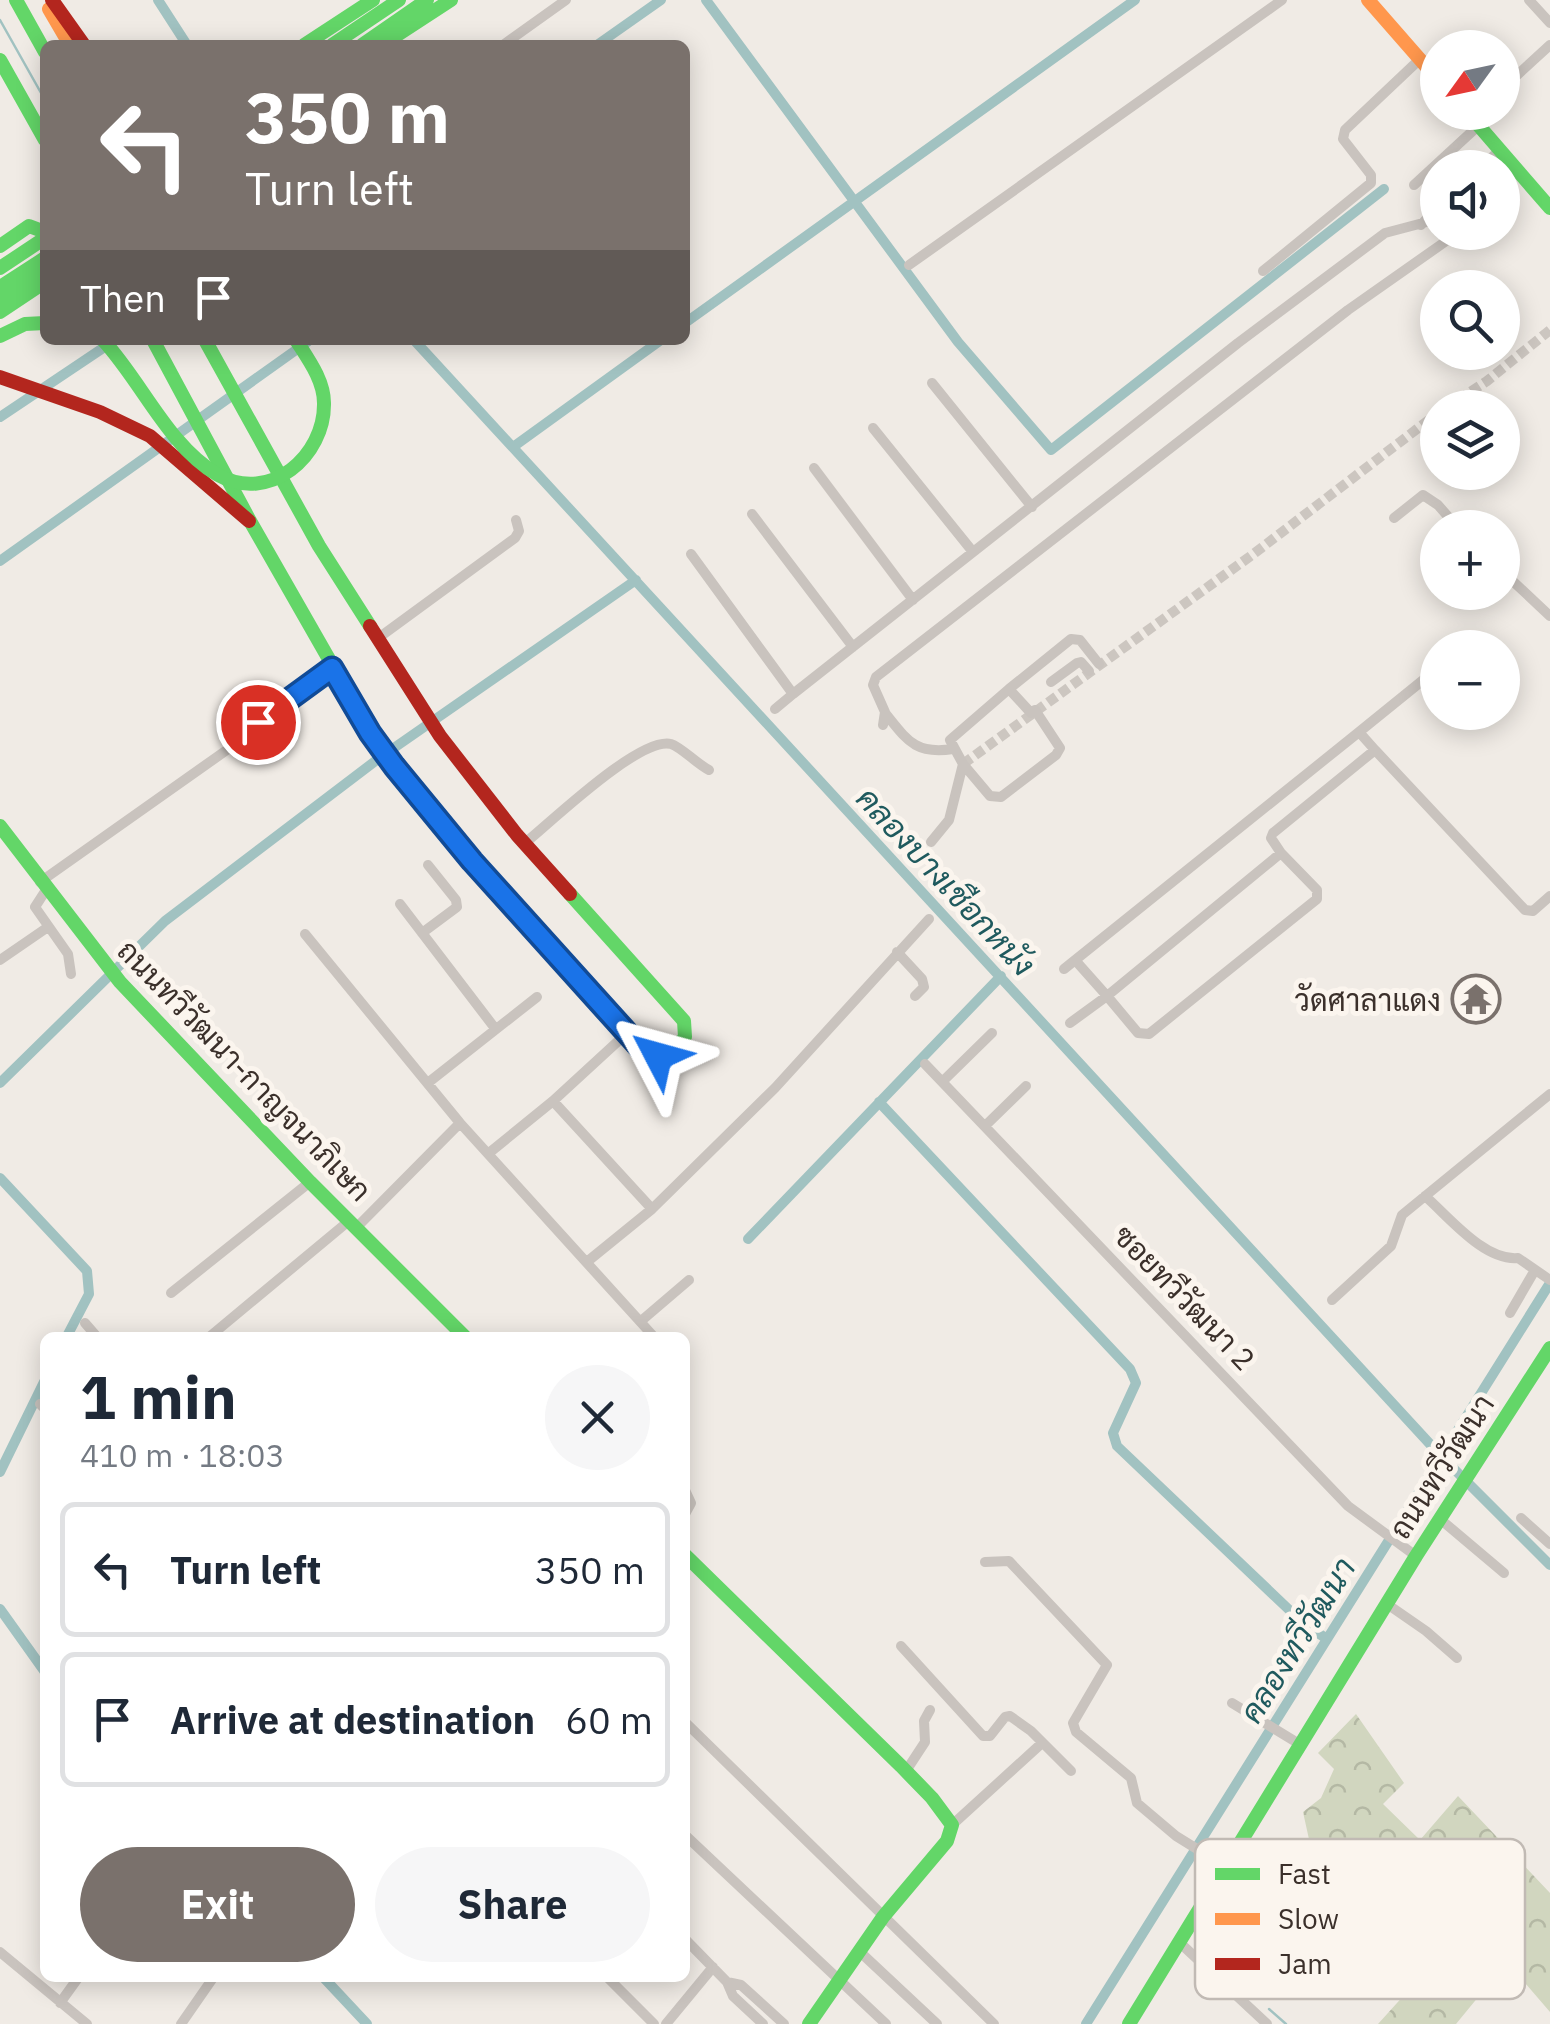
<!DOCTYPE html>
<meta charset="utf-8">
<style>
body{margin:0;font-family:"IBM Plex Sans",Sarabun,sans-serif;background:#f6f6f7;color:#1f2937;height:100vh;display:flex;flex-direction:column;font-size:38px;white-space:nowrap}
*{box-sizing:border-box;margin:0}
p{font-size:32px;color:#747a83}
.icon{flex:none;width:55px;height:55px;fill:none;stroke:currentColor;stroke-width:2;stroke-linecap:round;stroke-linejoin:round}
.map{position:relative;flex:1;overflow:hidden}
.drawer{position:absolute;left:40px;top:1332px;width:650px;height:650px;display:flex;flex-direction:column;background:#fff;border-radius:15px;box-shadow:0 5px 25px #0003}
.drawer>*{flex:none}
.top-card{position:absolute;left:40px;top:40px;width:650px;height:305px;border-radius:15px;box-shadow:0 5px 25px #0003;background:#7a716c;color:#fff;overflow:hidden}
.needle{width:65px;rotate:237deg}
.tools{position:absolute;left:1420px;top:30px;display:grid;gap:20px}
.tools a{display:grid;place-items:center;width:100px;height:100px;border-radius:50%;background:#fff;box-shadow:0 5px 25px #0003;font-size:50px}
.pin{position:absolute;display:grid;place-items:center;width:85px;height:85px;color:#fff;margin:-42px;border:5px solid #fff;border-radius:50%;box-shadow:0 2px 10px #0007}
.me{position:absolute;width:110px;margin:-55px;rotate:309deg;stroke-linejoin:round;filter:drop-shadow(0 0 8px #0008)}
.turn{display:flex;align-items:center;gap:35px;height:210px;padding:0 40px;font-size:45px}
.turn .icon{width:130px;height:130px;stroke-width:2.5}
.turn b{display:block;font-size:70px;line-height:85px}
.then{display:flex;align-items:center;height:95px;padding:0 40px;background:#0003;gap:20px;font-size:38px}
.round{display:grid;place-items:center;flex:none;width:105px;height:105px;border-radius:52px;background:#f6f6f7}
.headline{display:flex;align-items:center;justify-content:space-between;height:170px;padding:0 40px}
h1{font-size:60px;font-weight:800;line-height:75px}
.primary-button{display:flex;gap:20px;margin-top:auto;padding:20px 40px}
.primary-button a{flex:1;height:115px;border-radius:60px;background:#7a716c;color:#fff;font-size:40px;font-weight:800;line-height:115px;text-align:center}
.primary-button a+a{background:#f6f6f7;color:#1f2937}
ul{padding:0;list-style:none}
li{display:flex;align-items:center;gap:30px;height:135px;margin:0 20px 15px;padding:0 20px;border:5px solid #e0e1e3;border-radius:15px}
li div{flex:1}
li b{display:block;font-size:38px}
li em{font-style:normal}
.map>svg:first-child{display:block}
.forest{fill:url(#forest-crowns)}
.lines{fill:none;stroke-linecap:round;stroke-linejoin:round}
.stream{stroke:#a1c2c1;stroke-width:2.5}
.canal{stroke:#a1c2c1;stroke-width:10}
.street-tunnel{stroke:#ccc6c0;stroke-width:10;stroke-dasharray:10 5;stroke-linecap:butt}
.street{stroke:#c9c3be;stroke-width:10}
.fast{stroke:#63d668;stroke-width:14}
.slow{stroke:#ff974d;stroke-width:14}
.jam{stroke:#b3261e;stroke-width:14}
.fast-bridge{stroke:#63d668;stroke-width:14}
.route-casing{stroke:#114b97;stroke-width:25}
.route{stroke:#1a73e8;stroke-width:18}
.labels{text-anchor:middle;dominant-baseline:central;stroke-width:10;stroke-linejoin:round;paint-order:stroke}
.poi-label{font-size:30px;fill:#3b302b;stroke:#fbf5ee;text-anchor:end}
.street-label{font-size:30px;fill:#3b302b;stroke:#fbf5ee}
.water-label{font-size:32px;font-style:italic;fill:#1f5a5e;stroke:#fbf5ee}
.key{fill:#fbf5ee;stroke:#c1bab4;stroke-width:2.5}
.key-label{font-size:28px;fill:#3b302b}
</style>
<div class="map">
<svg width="1550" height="2024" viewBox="0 0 1550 2024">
<defs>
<pattern id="forest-crowns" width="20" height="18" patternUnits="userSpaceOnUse" patternTransform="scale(2.5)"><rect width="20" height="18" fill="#d1d6bf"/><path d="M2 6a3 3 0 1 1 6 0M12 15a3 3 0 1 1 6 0" fill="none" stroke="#b4b8a4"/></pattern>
</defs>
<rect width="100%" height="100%" fill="#f0ebe5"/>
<!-- forest -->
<path class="forest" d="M1356 1714 1404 1783 1383 1804 1420 1840 1458 1796 1550 1893V2012L1507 1962 1456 2024H1378L1463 1930 1406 1871 1343 1932 1314 1862 1303 1812 1321 1798 1334 1769 1318 1753Z"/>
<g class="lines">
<!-- stream -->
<path class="stream" d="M0 20 45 100
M1269 2009 1286 2024"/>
<!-- canal -->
<path class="canal" d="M158 0 187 45
M706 0 958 342 1051 450 1384 189
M597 45 661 0
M685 323 1135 0
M414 340 1441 1456 1550 1565
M0 417 115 340
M513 447 661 340
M0 561 310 340
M0 1083 165 921 378 759 636 580
M879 1102 1130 1369 1136 1383 1113 1433 1117 1446 1303 1623 1327 1639
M0 1178 87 1271 89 1294 66 1338
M748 1239 1001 976
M0 1472 45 1380
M0 1609 45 1672
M324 1978 367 2024
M1086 2024 1550 1283"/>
<!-- street-tunnel -->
<path class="street-tunnel" d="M1446 408 1487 381 1550 330
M963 764 1252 555 1438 413"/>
<!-- street -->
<path class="street" d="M1529 0 1550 23
M503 45 566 0
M1502 89 1550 45
M1480 168 1500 150
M1414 185 1478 126
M1421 225 1438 206
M909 265 1282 0
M1263 271 1371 183V175L1343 139 1345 130 1419 60
M932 383 1032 507
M873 428 973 552
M814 468 913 600
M752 514 853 647
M1394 518 1423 495 1438 505 1458 528
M691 554 793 694 1238 343 1385 233 1438 219
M1502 571 1550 616
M377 639 515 538 519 531 516 520
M1051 682 1077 663 1081 662 1089 671
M1009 689 1071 639 1080 640 1099 664
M775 709 793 694
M885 713C907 740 915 755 953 749
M1031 713 1009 689 950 740 963 764 990 796 1001 797 1056 755 1060 748 1035 710
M883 725 885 712 873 685 876 677 1348 310 1449 239
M1359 732 1438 668
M931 842 949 820 963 764
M525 843C550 823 640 736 671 744 681 747 697 764 709 770
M40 882 231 747 258 722 333 668
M46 890 35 907 68 954 71 974
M400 904 494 1027
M422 933 457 907 456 900 428 865
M305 934 460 1123 655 1338
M897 952 922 979 924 987 915 996
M0 960 48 927
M1075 960 1107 996 1281 853
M1064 969 1359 732 1375 750
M1070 1023 1107 996 1138 1033 1149 1034 1317 899V890L1281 853 1271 838 1273 833 1375 750 1525 910 1533 911 1550 896
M925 1064 1348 1506 1416 1556
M943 1081 992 1033
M429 1082 537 997
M553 1101 652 1209
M986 1125 1026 1086
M489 1153 553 1101 627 1033
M1425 1196C1449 1217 1484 1261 1518 1258L1550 1280
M357 1227 460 1123
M588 1261 652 1209 775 1088 929 919
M171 1293 310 1182
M1332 1300 1391 1246 1402 1215 1550 1094
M1510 1313 1535 1270
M641 1321 689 1280
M85 1323 98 1338
M208 1338 350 1220
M40 1404 45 1409
M685 1490 691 1503 685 1514
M1521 1518 1550 1544
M1440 1519 1504 1573
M985 1562 1009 1561 1107 1665 1073 1723 1076 1732 1131 1778 1137 1803 1176 1836 1226 1867
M1387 1604 1426 1631 1457 1658
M901 1646 983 1736H990L1005 1717 1010 1716 1031 1731 1071 1771
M1232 1703 1301 1745
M685 1722 994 2024
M906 1771 925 1742 924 1721 930 1710
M952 1825 1042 1743
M685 1835 886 2024
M685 1939 727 1982 733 1996 763 2024
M1179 1942 1267 2024
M859 1951 937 2024
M0 1952 87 2024
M608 1978 654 2024
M727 1982 741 1985 784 2024
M60 2003 78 1978
M181 2024 213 1978
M666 2024 713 1967"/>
<!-- fast -->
<path class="fast" d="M16 0 45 52
M304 45 373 0
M332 45 399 0
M362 45 427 0
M382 45 451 0
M0 60 45 140
M1467 112 1550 208
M0 246 29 226 45 232
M0 268 45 238
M0 287 45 258
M0 302 45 271
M0 312 45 282
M0 336 25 324 45 323
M153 340 250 521 378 745 472 861 645 1053C663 1057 674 1051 685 1037L684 1021 570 894
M205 340 319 546 370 626
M0 826 120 982 310 1182 466 1338
M685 1555 901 1766 932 1798 952 1825 947 1841 883 1917 809 2024
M1129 2024 1416 1556 1550 1348"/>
<!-- slow -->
<path class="slow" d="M1368 0 1438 80
M49 9 70 45"/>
<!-- jam -->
<path class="jam" d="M52 0 84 45
M0 377 100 412 150 436 249 521
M370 626 440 736 517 835 570 894"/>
<!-- fast-bridge -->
<path class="fast-bridge" d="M103 340C142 382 168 446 218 475 270 504 325 456 324 403 324 380 308 359 296 340"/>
</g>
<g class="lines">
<!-- route casing -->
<g class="route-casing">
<path id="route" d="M258 722 332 668 370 733 394 766 472 861 646 1054 658 1056"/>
</g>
<!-- route -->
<use href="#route" class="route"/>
</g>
<!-- icons -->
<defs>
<g id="temple-ring" transform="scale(2.5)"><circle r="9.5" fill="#fbf5ee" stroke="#7a716c" stroke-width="1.5"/><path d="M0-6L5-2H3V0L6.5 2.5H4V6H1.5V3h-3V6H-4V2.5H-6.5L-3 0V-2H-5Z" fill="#7a716c"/></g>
</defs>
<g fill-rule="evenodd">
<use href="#temple-ring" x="1476" y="999"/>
</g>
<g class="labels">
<!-- poi labels -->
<g class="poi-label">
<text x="1441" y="999">วัดศาลาแดง</text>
</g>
<!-- street labels -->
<g class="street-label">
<text transform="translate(245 1070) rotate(46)">ถนนทวีวัฒนา-กาญจนาภิเษก</text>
<text transform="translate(1185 1297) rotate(46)">ซอยทวีวัฒนา 2</text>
<text transform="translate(1441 1466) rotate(-57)">ถนนทวีวัฒนา</text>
</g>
<!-- water labels -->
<g class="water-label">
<text transform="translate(946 881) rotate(47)">คลองบางเชือกหนัง</text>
<text transform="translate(1297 1640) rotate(-58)">คลองทวีวัฒนา</text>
</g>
</g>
<!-- legend -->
<rect x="1195" y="1839" width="330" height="160" rx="15" class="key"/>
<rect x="1215" y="1868" width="45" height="12" fill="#63d668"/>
<rect x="1215" y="1913" width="45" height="12" fill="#ff974d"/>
<rect x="1215" y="1958" width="45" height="12" fill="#b3261e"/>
<g class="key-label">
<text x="1278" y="1884">Fast</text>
<text x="1278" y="1929">Slow</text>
<text x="1278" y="1974">Jam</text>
</g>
</svg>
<div class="tools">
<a><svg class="needle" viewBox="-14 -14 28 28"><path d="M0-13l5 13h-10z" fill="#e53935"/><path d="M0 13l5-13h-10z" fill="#747a83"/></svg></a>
<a><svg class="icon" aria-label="sound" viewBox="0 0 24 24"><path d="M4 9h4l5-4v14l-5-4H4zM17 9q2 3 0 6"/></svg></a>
<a><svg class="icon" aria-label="search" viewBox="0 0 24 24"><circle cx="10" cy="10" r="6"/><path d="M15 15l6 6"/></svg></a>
<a><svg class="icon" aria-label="layers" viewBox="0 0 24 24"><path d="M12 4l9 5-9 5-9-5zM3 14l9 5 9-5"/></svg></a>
<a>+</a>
<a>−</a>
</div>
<div class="pin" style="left:258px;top:722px;background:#d93025"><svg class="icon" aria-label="arrive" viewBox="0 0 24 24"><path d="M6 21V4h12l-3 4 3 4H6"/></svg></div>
<svg class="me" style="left:658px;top:1056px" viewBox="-20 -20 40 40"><path d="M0-17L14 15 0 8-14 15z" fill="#1a73e8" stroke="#fff" stroke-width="4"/></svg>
<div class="top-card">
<div class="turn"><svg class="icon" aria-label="left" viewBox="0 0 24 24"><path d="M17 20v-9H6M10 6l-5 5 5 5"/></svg><div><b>350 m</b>Turn left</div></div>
<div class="then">Then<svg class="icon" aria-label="arrive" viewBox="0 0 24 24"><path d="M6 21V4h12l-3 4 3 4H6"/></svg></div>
</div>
<section class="drawer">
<div class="headline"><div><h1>1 min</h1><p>410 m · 18:03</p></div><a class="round"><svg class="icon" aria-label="close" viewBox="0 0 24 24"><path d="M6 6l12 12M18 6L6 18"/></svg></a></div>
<ul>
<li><svg class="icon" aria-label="left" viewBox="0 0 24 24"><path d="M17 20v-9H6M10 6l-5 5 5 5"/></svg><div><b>Turn left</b></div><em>350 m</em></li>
<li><svg class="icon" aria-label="arrive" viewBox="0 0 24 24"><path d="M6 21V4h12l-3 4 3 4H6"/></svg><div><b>Arrive at destination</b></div><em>60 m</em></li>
</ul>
<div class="primary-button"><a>Exit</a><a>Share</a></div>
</section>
</div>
